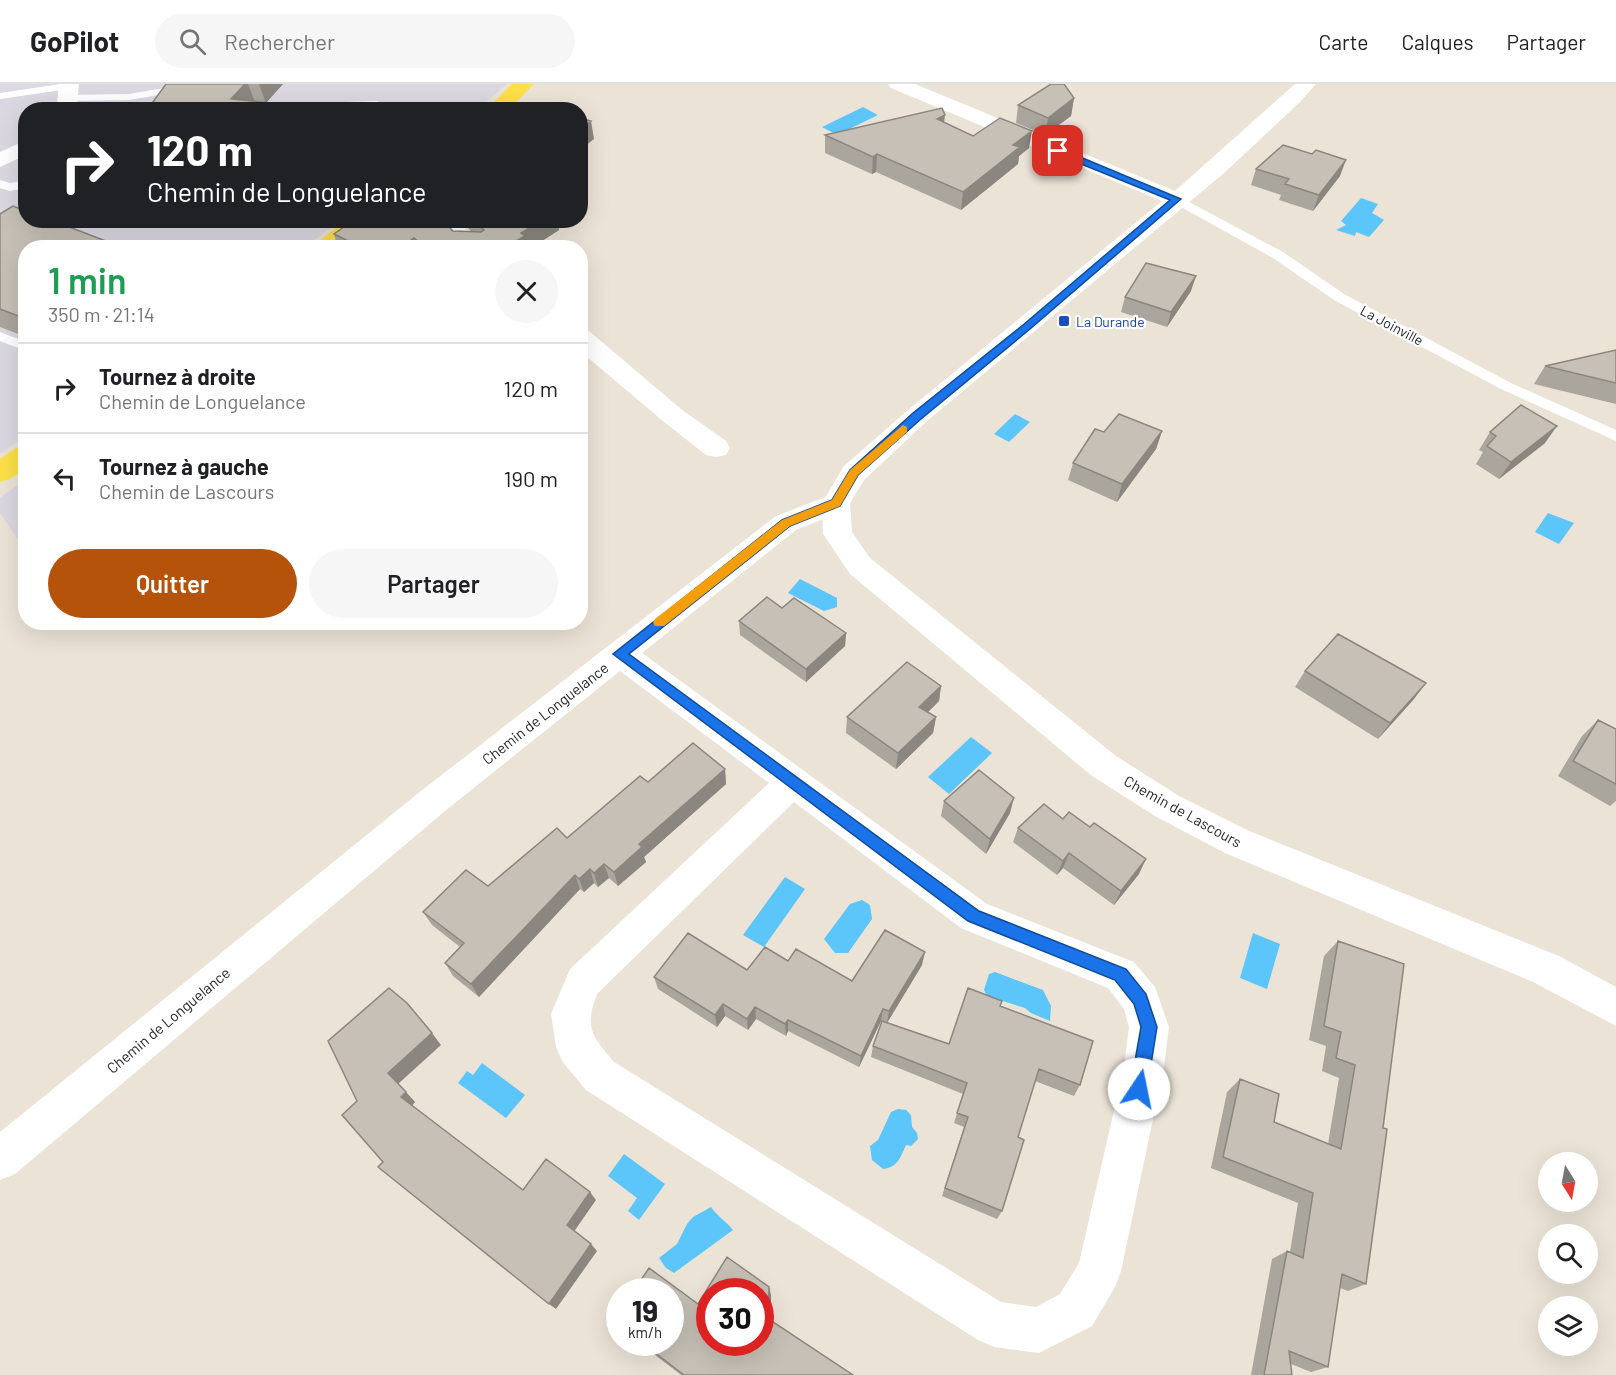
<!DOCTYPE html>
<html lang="fr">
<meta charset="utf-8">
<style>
body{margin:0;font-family:Barlow,sans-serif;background:#f6f6f6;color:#202124;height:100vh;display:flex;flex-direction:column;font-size:22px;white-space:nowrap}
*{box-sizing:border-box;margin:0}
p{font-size:20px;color:#757577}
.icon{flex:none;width:33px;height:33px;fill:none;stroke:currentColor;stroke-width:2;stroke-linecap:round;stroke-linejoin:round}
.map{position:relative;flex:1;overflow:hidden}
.details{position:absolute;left:18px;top:156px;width:570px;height:390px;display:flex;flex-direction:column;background:#fff;border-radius:24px;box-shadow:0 6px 24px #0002}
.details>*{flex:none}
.banner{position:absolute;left:18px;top:18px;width:570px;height:126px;border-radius:24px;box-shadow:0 6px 24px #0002;background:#202124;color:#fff;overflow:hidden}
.needle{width:39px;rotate:169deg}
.controls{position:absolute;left:1538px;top:1068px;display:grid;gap:12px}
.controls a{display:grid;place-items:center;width:60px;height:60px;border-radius:50%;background:#fff;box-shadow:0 6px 24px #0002;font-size:30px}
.speed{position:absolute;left:606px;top:1194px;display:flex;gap:12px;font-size:30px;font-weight:700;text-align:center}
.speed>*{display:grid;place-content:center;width:78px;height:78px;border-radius:50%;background:#fff;box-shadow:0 6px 24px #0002;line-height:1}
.speed small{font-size:15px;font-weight:400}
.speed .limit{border:9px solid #d22;background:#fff;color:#111}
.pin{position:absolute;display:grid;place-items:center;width:51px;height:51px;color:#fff;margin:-26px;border-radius:12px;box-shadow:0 3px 9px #0006}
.me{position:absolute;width:66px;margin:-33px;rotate:11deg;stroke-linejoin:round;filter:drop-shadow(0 0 4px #0008)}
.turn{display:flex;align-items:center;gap:21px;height:126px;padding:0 30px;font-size:27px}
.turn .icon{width:78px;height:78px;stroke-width:2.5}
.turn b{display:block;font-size:42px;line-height:51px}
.round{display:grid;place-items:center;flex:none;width:63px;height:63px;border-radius:32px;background:#f6f6f6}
.overview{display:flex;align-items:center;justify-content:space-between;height:102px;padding:0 30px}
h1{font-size:36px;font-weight:600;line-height:45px;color:#1e9e55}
.button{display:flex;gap:12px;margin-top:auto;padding:12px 30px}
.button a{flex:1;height:69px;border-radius:36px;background:#b45309;color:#fff;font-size:24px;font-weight:600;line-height:69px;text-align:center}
.button a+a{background:#f6f6f6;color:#202124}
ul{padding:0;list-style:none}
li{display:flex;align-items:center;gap:18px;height:90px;padding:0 30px;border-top:2px solid #e0e0e0}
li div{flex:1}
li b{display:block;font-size:22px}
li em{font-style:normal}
header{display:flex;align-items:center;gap:36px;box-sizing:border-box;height:84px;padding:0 30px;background:#fff;border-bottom:2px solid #e0e0e0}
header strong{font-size:28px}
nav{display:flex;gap:33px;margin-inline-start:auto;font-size:21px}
.search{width:420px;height:54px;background:#f6f6f6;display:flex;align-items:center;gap:15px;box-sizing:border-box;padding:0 21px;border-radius:33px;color:#757577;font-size:22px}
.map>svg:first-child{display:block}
.industrial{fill:#dbd8e2}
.water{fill:#5cc5fa}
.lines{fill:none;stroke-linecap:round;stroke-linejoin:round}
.lane{fill:#fff;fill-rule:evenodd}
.street{fill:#fff;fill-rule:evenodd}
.secondary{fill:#fff;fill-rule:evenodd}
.primary{fill:#fee048;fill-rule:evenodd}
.wall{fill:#aaa59d}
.shaded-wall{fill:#8b867f}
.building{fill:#c6c0b6;stroke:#8b867f;stroke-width:1.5;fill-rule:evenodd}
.route{fill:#1a73e8;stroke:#114b97;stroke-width:1.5}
.slow{fill:#f59e0b}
.transit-dot{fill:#1a4fb4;stroke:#fff;stroke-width:2}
.labels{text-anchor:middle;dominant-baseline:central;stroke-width:4.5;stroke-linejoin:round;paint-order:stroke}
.far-transit-label{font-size:14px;fill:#164399;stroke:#fff;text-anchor:start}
.far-street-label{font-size:14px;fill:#262626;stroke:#fff}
.street-label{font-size:15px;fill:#262626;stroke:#fff}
</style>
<header>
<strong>GoPilot</strong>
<div class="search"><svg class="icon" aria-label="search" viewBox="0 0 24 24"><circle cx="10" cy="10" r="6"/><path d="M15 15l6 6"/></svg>Rechercher</div>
<nav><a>Carte</a><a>Calques</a><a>Partager</a></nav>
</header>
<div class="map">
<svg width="1616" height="1291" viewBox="0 0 1616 1291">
<rect width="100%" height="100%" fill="#ebe3d6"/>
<!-- industrial -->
<path class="industrial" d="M0 0H507L478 25 26 26V136L341 137 304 163 26 164 25 352 0 370Z
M25 395V466L0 429V414Z"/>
<!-- water -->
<path class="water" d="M863 23 878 31 837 51 822 43Z
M1361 114 1378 120 1372 129 1384 136 1369 153 1356 148 1355 152 1336 146 1346 141 1341 137Z
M1015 330 1030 338 1009 358 994 350Z
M1548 429 1574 439 1559 460 1535 448Z
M800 495 837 514V523L824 527 788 509Z
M971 653 992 669 949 710 928 693Z
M785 793 805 805 764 863 743 851Z
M862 816 870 821 872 835 848 869H835L824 855 850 820Z
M1253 849 1280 860 1267 905 1240 894Z
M995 888 1043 906 1051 922 1050 937 1031 929 1025 924 987 912 984 906 989 890Z
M482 979 525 1011 506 1034 458 999 467 987 473 991Z
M898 1025 906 1026 911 1031 912 1043 917 1049 918 1055 911 1062 906 1061C900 1074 898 1083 883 1085L872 1076 870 1062 878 1056 891 1028Z
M624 1070 665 1100 639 1136 628 1127 637 1114 608 1092Z
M711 1123C718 1133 726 1137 733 1146L674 1189 666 1184 659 1174 677 1160 687 1140 693 1133Z"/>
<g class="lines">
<!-- lane -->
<path class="lane" d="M60 0 74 2 69 5 0 15V9Z
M187 0H212L207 3 129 16 67 17 61 14 67 11 129 10Z
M377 17 395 26 375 23 279 26 276 23 282 20Z
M0 96 10 99 26 97V104L10 107 0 104Z
M1176 111 1283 168 1344 210 1511 299 1616 346V357L1501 305 1334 216 1273 174 1172 118V112Z
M125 136H286L280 140 138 144Z
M0 248 26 258V267L0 257Z"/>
<!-- street -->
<path class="street" d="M431 136H456L486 164H460Z
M580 245 589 247 681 325 726 357 730 364 726 371 716 373 706 371 663 337 580 267Z
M836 409 846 412 850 419 846 426 796 446 642 569 987 820 1134 878 1155 903 1169 943 1164 983 1121 1187 1115 1203 1092 1242 1039 1269 994 1263 978 1256 586 1006 562 977 556 963 551 930 570 885 769 699 620 587 445 727 15 1090 0 1096V1048L421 707 776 432ZM794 718 961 844 1108 904 1124 925 1129 943 1124 983 1079 1179 1060 1210 1036 1223 1001 1218 614 978C592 952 584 944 597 910Z"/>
<!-- secondary -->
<path class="secondary" d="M59 0H79L77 20 74 26H53L57 20Z
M888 0H915L1175 107 1295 0H1316L1300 18 1224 89 926 338 864 396 850 419 852 448 870 474 1116 672 1179 712 1249 747 1559 872 1616 903V942L1533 898 1225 769 1155 732 1092 692 850 490 823 450 822 419 844 382 908 326 1162 117 891 4Z
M26 56V71L0 83V68Z"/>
<!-- primary -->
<path class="primary" d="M512 0H534L508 26H486Z
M345 136H371L338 164H311Z
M26 362V384L10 395 0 398V375L16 364Z"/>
</g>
<!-- wall -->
<path class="wall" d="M166 0H283L266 18 322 24V26H147Z
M1074 14 1071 32 1045 51 1016 39 1018 21Z
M944 38 973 52 1029 64 1019 72 1018 80 961 126 876 88 872 90 825 69V51Z
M1312 70 1340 92 1313 127 1279 116 1281 111 1251 101 1256 85Z
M0 130 26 164V253L0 243Z
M460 136H558L559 146 531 164H338L334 150 472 148Z
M1191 207 1167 243 1121 228 1125 213Z
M1616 266V320L1534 300 1545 282Z
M1162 347 1156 365 1117 418 1068 396 1073 379 1104 348Z
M1490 348 1545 359 1499 395 1476 380 1483 368 1479 366Z
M782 524 846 549 845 562 806 598 740 551 739 537Z
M1305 587 1414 615 1378 655 1295 603Z
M941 602 939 617 928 628 936 633 933 649 896 685 846 649 847 633Z
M1598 636 1616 645V717L1610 722 1558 692 1582 652Z
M725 685 726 700 644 773 646 778 618 802 609 794 598 803 594 799 584 808 580 805 479 913 453 892 445 879 460 863 432 841 423 828 488 802 567 754 648 698Z
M944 717 1010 729 986 770 941 732Z
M1063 735 1139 790 1114 821 1063 784 1057 791 1013 758 1018 744Z
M1338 857 1383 1044 1366 1200 1348 1207 1340 1204 1328 1283 1311 1288 1291 1280 1292 1291H1251L1272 1175 1287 1167 1290 1168 1298 1119 1211 1084 1227 1008 1240 995 1274 1038 1328 1060 1339 994 1322 987 1326 962 1309 956 1324 872Z
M788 877 852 897 922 881 887 939 949 960 1000 922 1080 1001 1074 1012 1035 997 1018 1053 1002 1127 997 1135 942 1112 964 1043 954 1039 963 1010 871 973 873 962 886 938 881 937 859 983 788 947 786 952 756 935 748 946 725 932 717 943 658 905 654 893 747 886Z
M771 1211V1222L765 1232 853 1291H681L638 1258H670L698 1220Z"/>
<!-- shaded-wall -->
<path class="shaded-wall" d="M245 0H248L258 26 231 15Z
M259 0H283L266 19Z
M1074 14 1071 32 1045 51 1048 34Z
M945 31 943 48 937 35Z
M591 37 594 55 580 66V46Z
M1032 47 1029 64 1019 72 1018 80 961 126 963 108 1013 61Z
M877 70 876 88 872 90 873 73Z
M1346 76 1340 92 1313 127 1319 111Z
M542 136H558L559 146 531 164H504L521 149Z
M414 154 417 164H400Z
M1196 192 1191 207 1167 243 1171 228Z
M1557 342 1545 359 1499 395 1511 378Z
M1162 347 1156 365 1117 418 1122 400Z
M580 352 583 363 580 365Z
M846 549 845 562 806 598V585Z
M1426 599 1414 615 1378 655 1390 639Z
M941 602 939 617 917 639 919 623Z
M936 633 933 649 896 685 898 669Z
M725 685 726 700 644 773 646 778 618 802 614 788 639 760Z
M1014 714 1010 729 986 770 990 755Z
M1069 769 1063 784 1057 791 1063 777Z
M1146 775 1139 790 1114 821 1121 807Z
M604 780 609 794 598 803 594 789Z
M590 785 594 799 584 808 579 795Z
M575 791 580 805 479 913 471 900Z
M925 868 922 881 887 939 889 927Z
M723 920 725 932 717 943 715 931Z
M755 923 756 935 748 946 747 935Z
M883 925 881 937 859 983 861 972Z
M788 936V947L786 952 785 940Z
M432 949 441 961 398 1000 388 989Z
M406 1008 415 1018 411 1023 401 1013Z
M590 1108 596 1116 573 1149 567 1141Z
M591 1160 597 1167 556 1225 549 1220Z
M769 1203 771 1211V1222L763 1237 761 1230Z"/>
<!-- building -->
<path class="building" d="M166 0H245L231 15 322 24 320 26H147Z
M1051 0H1064L1074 14 1048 34 1018 21Z
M942 24 945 31 937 35 973 52 1000 34 1032 47 1013 61 1020 63 963 108 877 70 873 73 825 51Z
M580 34 591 37 580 46Z
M1283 61 1312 70 1316 66 1346 76 1319 111 1285 100 1289 95 1256 85Z
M13 122 26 127V136H51L124 164H26V235L0 225V130Z
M354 136H442L453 147 481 148 484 146 474 136H542L521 149 525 152 504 164H426L414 154 400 164H362L334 150Z
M1146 179 1196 192 1171 228 1125 213Z
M1616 266V299L1545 282Z
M1521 321 1557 342 1511 378 1487 362 1496 352 1490 348Z
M1119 330 1162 347 1122 400 1073 379 1095 345 1104 348Z
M767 513 782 524 794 514 846 549 806 585 739 537Z
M1338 550 1426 599 1390 639 1305 587Z
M907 578 941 602 919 623 936 633 898 669 847 633Z
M1598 636 1616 645V700L1573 677Z
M693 659 725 685 639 760 642 763 614 788 604 780 594 789 590 785 579 795 575 791 471 900 445 879 464 859 423 828 466 786 488 802 557 744 567 754 640 692 648 698Z
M979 686 1014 714 990 755 944 717Z
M1044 720 1063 735 1069 728 1090 743 1094 739 1146 775 1121 807 1069 769 1063 777 1018 744Z
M885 846 925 868 889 927 883 925 861 972 788 936 785 940 755 923 747 935 723 920 715 931 654 893 688 849 747 886 765 863 788 877 796 865 852 897Z
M1338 857 1404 880 1383 1044 1387 1045 1366 1200 1342 1190 1328 1283 1289 1267 1292 1291H1264L1287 1167 1303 1174 1313 1109 1223 1073 1240 995 1279 1010 1274 1038 1341 1065 1355 981 1336 974 1341 948 1324 942Z
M389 904 407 919 432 949 388 989 406 1008 401 1013 523 1106 546 1075 590 1108 567 1141 591 1160 549 1220 378 1083 383 1078 342 1031 357 1017 328 957Z
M968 904 1002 917 1000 922 1093 957 1080 1001 1039 985 1018 1053 1024 1056 1002 1127 945 1104 968 1033 957 1029 967 999 873 962 882 937 949 960Z
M727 1173 769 1203V1215L761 1230 853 1291H684L641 1258H670V1208H633L649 1184 698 1220ZM710 1208H760V1258H710Z
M620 1228V1243L613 1238Z"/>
<!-- route -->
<path class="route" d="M1054 65H1061L1181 115 1030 245 921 335 858 391 840 422 790 442 629 570 979 827 1126 885 1146 910 1157 943 1147 1005 1145 1011 1139 1014 1133 1011 1130 1005 1141 943 1134 920 1115 896 968 837 613 570 782 436 832 416 850 386 913 329 1023 241 1170 116 1054 69Z"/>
<!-- slow -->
<path class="slow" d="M903 341 907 343V348L858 391 840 422 790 442 664 542H655L653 538 655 535 782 436 832 416 850 386Z"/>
<!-- markers -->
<rect class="transit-dot" x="1058" y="231" width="12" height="12" rx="3"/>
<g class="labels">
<!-- far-transit labels -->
<g class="far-transit-label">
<text x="1076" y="237">La Durande</text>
</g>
<!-- far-street labels -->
<g class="far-street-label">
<text transform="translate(1392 241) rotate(28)">La Joinville</text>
</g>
<!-- street labels -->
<g class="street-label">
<text transform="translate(545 629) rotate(-38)">Chemin de Longuelance</text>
<text transform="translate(1183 727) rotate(29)">Chemin de Lascours</text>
<text transform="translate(168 936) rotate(-40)">Chemin de Longuelance</text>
</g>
</g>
</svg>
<div class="controls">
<a><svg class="needle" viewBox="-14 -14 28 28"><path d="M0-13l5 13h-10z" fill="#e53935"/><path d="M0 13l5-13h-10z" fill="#757577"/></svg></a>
<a><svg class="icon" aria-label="search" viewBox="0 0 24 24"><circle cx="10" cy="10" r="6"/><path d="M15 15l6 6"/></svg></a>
<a><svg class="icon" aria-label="layers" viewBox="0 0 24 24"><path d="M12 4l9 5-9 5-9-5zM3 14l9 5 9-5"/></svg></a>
</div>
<div class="speed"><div>19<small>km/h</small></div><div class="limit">30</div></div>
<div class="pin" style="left:1058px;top:67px;background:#d93025"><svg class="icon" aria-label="arrive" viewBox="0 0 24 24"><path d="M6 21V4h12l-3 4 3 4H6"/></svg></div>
<svg class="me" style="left:1139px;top:1005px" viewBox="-20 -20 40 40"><circle r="19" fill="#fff"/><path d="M0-13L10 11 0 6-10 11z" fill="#1a73e8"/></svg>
<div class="banner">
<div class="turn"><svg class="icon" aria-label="right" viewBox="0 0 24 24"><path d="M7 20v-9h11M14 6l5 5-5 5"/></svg><div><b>120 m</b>Chemin de Longuelance</div></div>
</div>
<section class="details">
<div class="overview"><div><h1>1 min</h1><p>350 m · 21:14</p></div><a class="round"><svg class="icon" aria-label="close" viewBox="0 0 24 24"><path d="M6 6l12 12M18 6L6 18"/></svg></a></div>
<ul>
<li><svg class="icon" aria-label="right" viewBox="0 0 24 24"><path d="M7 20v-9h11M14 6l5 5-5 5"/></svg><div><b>Tournez à droite</b><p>Chemin de Longuelance</p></div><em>120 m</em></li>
<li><svg class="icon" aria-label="left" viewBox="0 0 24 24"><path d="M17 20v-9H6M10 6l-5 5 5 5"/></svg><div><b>Tournez à gauche</b><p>Chemin de Lascours</p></div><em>190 m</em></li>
</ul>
<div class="button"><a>Quitter</a><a>Partager</a></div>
</section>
</div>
